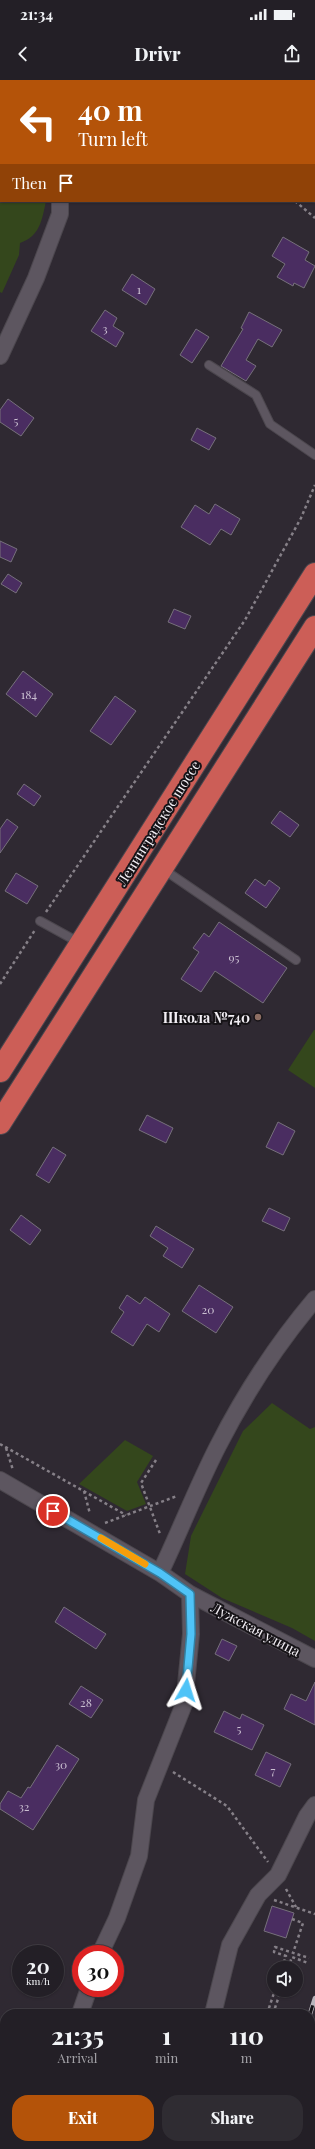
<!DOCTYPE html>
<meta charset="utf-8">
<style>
body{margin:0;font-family:"Playfair Display",serif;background:#2f2c32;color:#f1f3f6;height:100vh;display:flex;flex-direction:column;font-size:15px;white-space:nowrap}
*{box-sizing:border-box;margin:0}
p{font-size:13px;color:#a3a2a7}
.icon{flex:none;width:22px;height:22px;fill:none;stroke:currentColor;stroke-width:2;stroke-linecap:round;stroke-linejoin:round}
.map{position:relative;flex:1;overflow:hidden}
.drawer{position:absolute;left:0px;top:1929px;width:315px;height:140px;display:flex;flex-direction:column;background:#231f26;border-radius:16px 16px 0 0;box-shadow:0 1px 3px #0004,0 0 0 1px #403d43}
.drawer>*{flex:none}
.hud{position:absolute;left:0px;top:0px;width:315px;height:122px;box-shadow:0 1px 3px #0004,0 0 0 1px #403d43;background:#b45309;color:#fff;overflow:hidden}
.buttons{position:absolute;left:267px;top:1881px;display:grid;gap:8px}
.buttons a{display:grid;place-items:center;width:36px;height:36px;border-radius:50%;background:#231f26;box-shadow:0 1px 3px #0004,0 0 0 1px #403d43;font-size:20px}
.speed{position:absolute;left:12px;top:1865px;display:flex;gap:8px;font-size:20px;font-weight:700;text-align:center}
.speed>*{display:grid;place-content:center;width:52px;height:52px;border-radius:50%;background:#231f26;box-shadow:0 1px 3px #0004,0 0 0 1px #403d43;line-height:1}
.speed small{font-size:10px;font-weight:400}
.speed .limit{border:6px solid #d22;background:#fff;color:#111}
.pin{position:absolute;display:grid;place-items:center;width:34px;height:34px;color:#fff;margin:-17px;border:2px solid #fff;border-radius:50%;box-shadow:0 1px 4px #0007}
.me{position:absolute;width:44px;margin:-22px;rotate:6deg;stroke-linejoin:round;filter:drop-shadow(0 0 3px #0008)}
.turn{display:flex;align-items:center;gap:14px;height:84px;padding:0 12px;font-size:18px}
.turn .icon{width:52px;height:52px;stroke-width:2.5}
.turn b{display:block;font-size:28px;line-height:34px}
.then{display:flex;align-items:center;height:38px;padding:0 12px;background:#0003;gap:8px;font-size:15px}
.eta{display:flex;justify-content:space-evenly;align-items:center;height:68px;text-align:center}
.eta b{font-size:24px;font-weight:800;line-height:28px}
.cta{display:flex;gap:8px;margin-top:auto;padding:8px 12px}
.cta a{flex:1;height:46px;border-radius:16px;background:#b45309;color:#fff;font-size:16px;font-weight:800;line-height:46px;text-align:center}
.cta a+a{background:#2f2c32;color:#f1f3f6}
.status{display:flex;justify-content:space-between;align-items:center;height:28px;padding:0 20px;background:#231f26;direction:ltr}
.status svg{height:11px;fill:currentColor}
header{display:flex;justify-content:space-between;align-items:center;height:52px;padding:0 12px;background:#231f26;font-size:18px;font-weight:800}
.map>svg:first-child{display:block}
.green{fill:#34471c}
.water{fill:#5876ac}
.building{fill:#4a2d61;stroke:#76707b}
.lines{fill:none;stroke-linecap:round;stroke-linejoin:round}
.lane-casing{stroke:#4c474e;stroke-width:10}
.street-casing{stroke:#4c474e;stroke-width:18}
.highway-casing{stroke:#4c474e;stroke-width:24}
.path{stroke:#868088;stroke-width:2.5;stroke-dasharray:3 3;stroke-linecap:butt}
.lane{stroke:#5d5660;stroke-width:8}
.street{stroke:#5d5660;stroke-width:16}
.highway{stroke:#cc5e57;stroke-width:22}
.rail-casing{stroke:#b9b5bc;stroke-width:4.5}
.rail{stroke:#161317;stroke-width:3;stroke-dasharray:9;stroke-linecap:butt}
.route-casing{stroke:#337fa1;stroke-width:10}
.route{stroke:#4fc3f7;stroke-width:7}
.slow{stroke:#f59e0b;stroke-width:7}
.education-dot{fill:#8d6e63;stroke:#161317;stroke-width:1.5}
.labels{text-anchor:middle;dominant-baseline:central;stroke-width:4;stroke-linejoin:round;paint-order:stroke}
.number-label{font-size:12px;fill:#c9bed0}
.street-label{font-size:14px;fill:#f3eff5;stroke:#161317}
.poi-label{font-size:14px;font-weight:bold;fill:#f3eff5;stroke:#161317;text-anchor:end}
</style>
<div class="status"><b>21:34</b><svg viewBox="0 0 49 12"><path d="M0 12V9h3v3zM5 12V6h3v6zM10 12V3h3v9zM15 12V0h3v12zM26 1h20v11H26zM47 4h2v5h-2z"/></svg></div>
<header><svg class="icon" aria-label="back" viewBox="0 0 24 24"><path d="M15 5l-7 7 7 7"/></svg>Drivr<svg class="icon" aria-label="share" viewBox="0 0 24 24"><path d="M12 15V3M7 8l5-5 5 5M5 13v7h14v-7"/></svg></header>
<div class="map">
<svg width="315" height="2069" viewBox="0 0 315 2069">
<rect width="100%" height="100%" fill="#2f2932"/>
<!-- green -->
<path class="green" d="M0 0 41 1H1V121H46C42 140 40 156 20 163L19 175 2 213 0 212Z
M126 0H192L193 1H126Z
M314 950H315V1008L288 990Z
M272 1323 310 1349 315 1347V1561L292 1548 222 1518 185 1494 191 1456 243 1351Z
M125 1360 153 1376 137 1402 146 1424 127 1431 79 1404Z
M82 2064H170L167 2069H81Z"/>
<!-- water -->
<path class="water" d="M0 1979H5V2036L0 2041Z"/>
<!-- building -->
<path class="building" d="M283 157 309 172 305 180 315 186 304 208 294 203 293 206 277 197 285 184 272 176Z
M132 194 155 209 146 225 122 210Z
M105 230 117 238 113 246 124 253 116 267 91 251Z
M249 232 282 250 272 267 258 259 246 280 256 286 246 301 221 286 243 249 241 248Z
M196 249 209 257 192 283 180 275Z
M8 319 34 338 21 356 0 342V330Z
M197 348 216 358 209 370 191 360Z
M215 424 240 439 231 455 221 449 210 465 181 447 195 425 209 434Z
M0 461 17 469 11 482 0 477Z
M8 494 22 503 16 513 1 504Z
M174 529 191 536 185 549 168 542Z
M23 591 53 614 36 637 6 614Z
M115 616 136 631 111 665 90 651Z
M24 704 41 716 34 726 17 714Z
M280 731 299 745 290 757 271 743Z
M7 739 18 747 0 773V749Z
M16 793 38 806 27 824 5 811Z
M255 799 265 806 269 800 280 808 266 828 245 813Z
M219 842 287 888 263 923 215 891 201 912 181 899 199 872 193 868 204 853 209 857Z
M147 1035 173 1048 166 1063 139 1050Z
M278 1042 295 1051 283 1075 266 1067Z
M53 1067 66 1075 49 1103 36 1095Z
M269 1128 290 1138 284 1151 262 1141Z
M21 1135 41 1150 30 1165 10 1150Z
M156 1146 194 1169 182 1188 163 1176 168 1168 150 1156Z
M199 1205 233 1227 216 1253 182 1231Z
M127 1215 140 1224 145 1217 170 1234 159 1252 147 1244 133 1266 111 1252 124 1232 119 1228Z
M64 1527 106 1554 96 1569 55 1542Z
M222 1559 237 1566 229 1581 215 1574Z
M315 1602V1645L284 1629 291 1614 306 1621Z
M81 1606 103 1620 91 1638 69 1624Z
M224 1631 240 1639 242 1634 264 1645 252 1670 214 1652Z
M57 1665 79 1679 33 1750 0 1729V1724L8 1711 21 1718 28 1707 30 1708Z
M266 1672 291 1684 280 1707 255 1695Z
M272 1826 294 1833 286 1858 264 1851Z"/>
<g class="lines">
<!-- lane casing -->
<g class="lane-casing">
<path id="lane" d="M209 285 256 315 270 344 315 375
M163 789 296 880
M40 841 80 863"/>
</g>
<!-- street casing -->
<g class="street-casing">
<path id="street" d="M57 0V1
M0 276 36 198 60 134V121
M0 1400 160 1493 190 1514 315 1579
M160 1493C180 1451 197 1407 218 1366 245 1313 277 1264 315 1219
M100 1874 117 1838 139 1776 146 1720 184 1624 191 1554 190 1514
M80 1934 89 1908
M213 1934 230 1865 258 1815 278 1795 307 1736 315 1725
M9 2069 14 2064
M192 2069 194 2064"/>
</g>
<!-- highway casing -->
<g class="highway-casing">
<path id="highway" d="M0 991 315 494
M0 1043 315 547"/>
</g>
<!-- path -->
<path class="path" d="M116 0 117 1
M295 121 315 138
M46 832 245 540 301 438 315 405
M0 904 35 850
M0 1364 126 1435
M6 1368 13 1390
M156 1380 141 1403 160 1454
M84 1411 90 1434
M105 1443 177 1416
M173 1692 227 1726 268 1782
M286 1809 296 1827
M274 1820 315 1834
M292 1839 303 1843 293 1873
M282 1888 286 1876 274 1872 275 1867 309 1878
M288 1888 292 1877 308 1883
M267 1934 275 1910
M273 1934 281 1910"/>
<!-- lane -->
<use href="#lane" class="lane"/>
<!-- street -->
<use href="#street" class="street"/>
<!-- highway -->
<use href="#highway" class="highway"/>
<!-- rail casing -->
<g class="rail-casing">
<path id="rail" d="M310 1934 315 1918
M310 1982 315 1967
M310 2028 315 2013
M266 2069 268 2064
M282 2069 283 2064
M297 2069 298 2064
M312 2069 315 2061"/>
</g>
<!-- rail -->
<use href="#rail" class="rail"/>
</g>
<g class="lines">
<!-- route casing -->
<g class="route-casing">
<path id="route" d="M53 1431 160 1493 190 1514 191 1554 186 1610"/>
</g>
<!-- route -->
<use href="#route" class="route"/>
<!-- slow -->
<path class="slow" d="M101 1458 145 1484"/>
</g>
<!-- markers -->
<circle class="education-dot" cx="258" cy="937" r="4"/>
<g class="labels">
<!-- number labels -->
<g class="number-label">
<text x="139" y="209">1</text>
<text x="105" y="248">3</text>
<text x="16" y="340">5</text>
<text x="29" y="614">184</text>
<text x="234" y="877">95</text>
<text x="208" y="1229">20</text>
<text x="86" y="1622">28</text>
<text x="239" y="1648">5</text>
<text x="61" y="1684">30</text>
<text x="273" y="1690">7</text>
<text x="24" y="1726">32</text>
</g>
<!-- street labels -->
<g class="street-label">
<text transform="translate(158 743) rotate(-58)">Ленинградское шоссе</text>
<text transform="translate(256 1549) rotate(28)">Лужская улица</text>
</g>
<!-- poi labels -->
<g class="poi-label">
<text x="250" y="937">Школа №740</text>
</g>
</g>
</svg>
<div class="buttons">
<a><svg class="icon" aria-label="sound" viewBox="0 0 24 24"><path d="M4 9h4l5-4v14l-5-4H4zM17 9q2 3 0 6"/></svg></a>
</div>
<div class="speed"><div>20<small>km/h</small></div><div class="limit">30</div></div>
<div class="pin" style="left:53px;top:1431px;background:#d93025"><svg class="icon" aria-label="arrive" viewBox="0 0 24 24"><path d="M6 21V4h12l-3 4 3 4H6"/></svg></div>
<svg class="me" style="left:186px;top:1610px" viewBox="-20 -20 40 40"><path d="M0-17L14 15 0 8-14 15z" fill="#4fc3f7" stroke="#fff" stroke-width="4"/></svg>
<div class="hud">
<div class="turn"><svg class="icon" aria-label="left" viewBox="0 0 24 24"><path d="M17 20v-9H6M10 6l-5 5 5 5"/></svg><div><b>40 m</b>Turn left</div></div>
<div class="then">Then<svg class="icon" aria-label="arrive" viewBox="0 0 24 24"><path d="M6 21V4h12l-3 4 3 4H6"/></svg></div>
</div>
<section class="drawer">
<div class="eta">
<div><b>21:35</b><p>Arrival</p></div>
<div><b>1</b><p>min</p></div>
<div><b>110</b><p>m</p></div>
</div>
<div class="cta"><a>Exit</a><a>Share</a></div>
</section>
</div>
